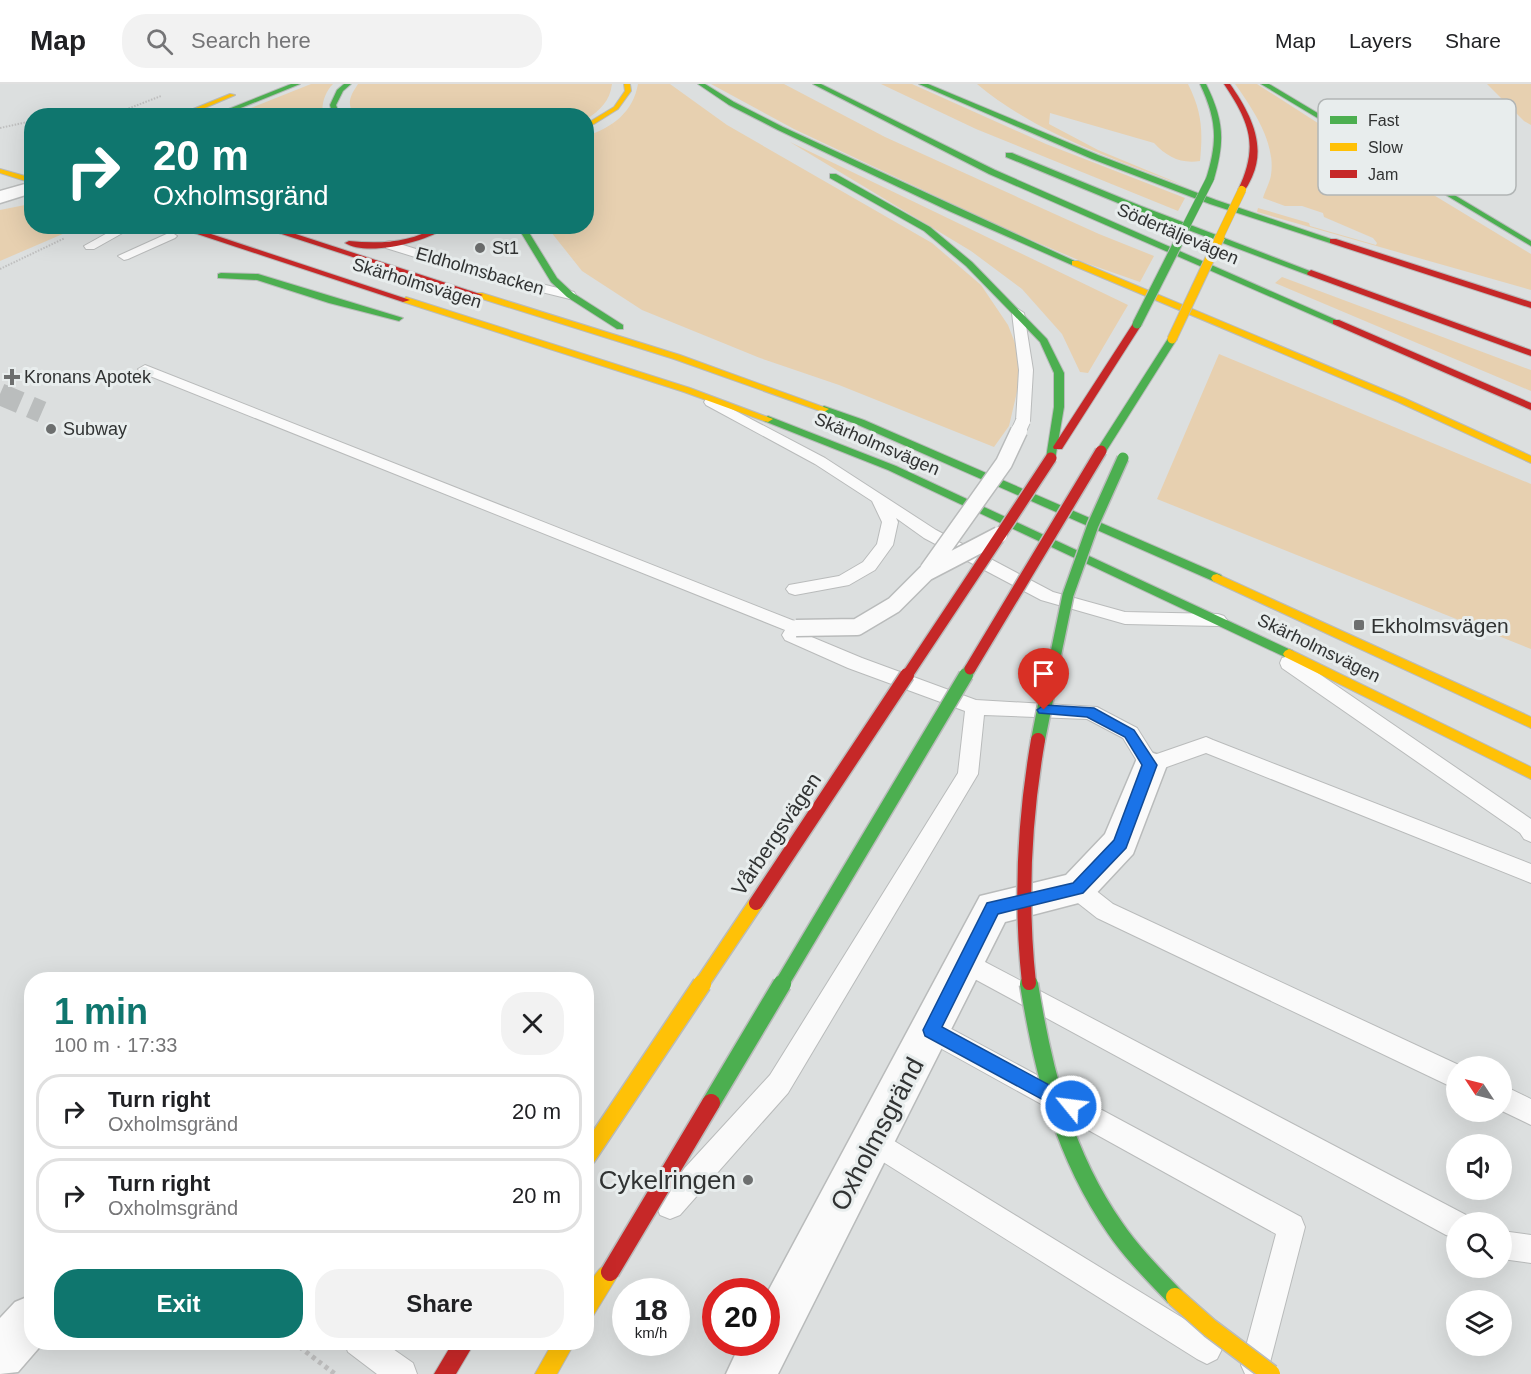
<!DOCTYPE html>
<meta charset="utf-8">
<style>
body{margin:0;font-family:Helvetica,sans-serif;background:#f2f2f2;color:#202124;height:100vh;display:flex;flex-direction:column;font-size:22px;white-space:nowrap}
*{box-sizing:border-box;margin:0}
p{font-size:20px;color:#757577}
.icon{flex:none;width:33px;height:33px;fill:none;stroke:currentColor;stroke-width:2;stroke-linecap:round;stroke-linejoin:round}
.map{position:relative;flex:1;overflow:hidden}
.drawer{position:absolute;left:24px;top:888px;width:570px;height:378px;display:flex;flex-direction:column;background:#fff;border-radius:24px;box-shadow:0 6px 24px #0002}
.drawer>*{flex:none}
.guide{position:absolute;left:24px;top:24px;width:570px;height:126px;border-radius:24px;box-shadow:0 6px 24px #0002;background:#0f766e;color:#fff;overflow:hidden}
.needle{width:39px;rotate:305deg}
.buttons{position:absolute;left:1446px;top:972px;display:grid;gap:12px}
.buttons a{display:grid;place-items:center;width:66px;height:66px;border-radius:50%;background:#fff;box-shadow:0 6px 24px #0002;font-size:30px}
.speed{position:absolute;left:612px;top:1194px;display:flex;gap:12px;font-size:30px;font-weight:700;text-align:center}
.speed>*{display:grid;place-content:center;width:78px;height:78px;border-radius:50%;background:#fff;box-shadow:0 6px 24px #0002;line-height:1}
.speed small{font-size:15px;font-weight:400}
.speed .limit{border:9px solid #d22;background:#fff;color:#111}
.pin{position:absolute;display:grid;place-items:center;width:51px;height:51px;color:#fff;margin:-62px -26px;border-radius:50% 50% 50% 0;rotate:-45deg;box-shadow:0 0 6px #0007}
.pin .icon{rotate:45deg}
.me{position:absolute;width:66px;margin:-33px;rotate:299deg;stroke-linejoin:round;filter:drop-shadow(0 0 4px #0008)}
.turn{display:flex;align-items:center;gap:21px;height:126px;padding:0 30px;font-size:27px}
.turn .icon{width:78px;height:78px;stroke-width:2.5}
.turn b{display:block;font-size:42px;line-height:51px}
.round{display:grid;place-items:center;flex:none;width:63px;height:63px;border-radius:24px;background:#f2f2f2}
.overview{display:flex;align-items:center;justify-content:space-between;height:102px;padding:0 30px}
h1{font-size:36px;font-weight:700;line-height:45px;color:#0f766e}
.primary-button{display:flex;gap:12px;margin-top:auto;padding:12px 30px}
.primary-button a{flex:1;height:69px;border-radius:24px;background:#0f766e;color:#fff;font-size:24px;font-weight:700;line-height:69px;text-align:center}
.primary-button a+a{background:#f2f2f2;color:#202124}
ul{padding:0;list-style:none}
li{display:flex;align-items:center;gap:18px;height:75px;margin:0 12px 9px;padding:0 18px;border:3px solid #e0e0e0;border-radius:24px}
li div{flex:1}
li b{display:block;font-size:22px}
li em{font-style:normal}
header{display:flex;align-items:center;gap:36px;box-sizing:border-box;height:84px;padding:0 30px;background:#fff;border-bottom:2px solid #e0e0e0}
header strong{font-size:28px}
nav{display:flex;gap:33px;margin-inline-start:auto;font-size:21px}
.search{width:420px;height:54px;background:#f2f2f2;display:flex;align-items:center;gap:15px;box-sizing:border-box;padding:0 21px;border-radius:24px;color:#757577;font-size:22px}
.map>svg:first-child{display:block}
.green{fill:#e7d0b0}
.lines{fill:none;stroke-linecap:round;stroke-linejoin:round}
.street-tunnel{stroke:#babdbd;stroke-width:22;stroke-dasharray:22 11;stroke-linecap:butt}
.lane-casing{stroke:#b9bbbb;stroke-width:2}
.street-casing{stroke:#b9bbbb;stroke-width:3}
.fast-casing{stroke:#b9bbbb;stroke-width:2}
.slow-casing{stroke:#b9bbbb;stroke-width:2}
.jam-casing{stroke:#b9bbbb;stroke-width:2}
.path-far1{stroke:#bfbfbf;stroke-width:2;stroke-dasharray:1.5 1.5;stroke-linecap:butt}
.path{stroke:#bfbfbf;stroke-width:5;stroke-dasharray:4 4;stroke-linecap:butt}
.lane{fill:#fafafa;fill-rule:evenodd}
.street{fill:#fafafa;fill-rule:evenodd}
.fast{fill:#4caf50;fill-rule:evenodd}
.slow{fill:#ffc107;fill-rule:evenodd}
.jam{fill:#c62828;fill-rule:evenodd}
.lane-bridge-far1-casing{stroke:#b9bbbb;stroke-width:16;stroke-linecap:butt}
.lane-bridge-casing{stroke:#b9bbbb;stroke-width:19;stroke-linecap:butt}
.fast-bridge-far4-casing{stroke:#b9bbbb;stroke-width:9;stroke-linecap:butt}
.fast-bridge-far3-casing{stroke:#b9bbbb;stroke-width:11;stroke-linecap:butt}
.fast-bridge-far2-casing{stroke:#b9bbbb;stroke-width:14;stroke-linecap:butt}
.fast-bridge-far1-casing{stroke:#b9bbbb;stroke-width:17;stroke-linecap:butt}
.fast-bridge-casing{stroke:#b9bbbb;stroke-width:21;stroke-linecap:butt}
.slow-bridge-far3-casing{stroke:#b9bbbb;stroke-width:9;stroke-linecap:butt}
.slow-bridge-far2-casing{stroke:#b9bbbb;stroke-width:11;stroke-linecap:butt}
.slow-bridge-far1-casing{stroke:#b9bbbb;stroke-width:17;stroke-linecap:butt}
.slow-bridge-casing{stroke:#b9bbbb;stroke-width:21;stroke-linecap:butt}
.jam-bridge-far2-casing{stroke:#b9bbbb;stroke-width:14;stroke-linecap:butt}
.jam-bridge-far1-casing{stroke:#b9bbbb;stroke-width:17;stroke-linecap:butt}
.jam-bridge-casing{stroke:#b9bbbb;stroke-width:21;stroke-linecap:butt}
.lane-bridge-far1{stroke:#fafafa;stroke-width:14}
.lane-bridge{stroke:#fafafa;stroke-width:16}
.fast-bridge-far4{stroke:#4caf50;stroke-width:8}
.fast-bridge-far3{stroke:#4caf50;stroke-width:9}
.fast-bridge-far2{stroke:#4caf50;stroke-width:11}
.fast-bridge-far1{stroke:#4caf50;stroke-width:14}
.fast-bridge{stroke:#4caf50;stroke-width:18}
.slow-bridge-far3{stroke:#ffc107;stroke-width:8}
.slow-bridge-far2{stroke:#ffc107;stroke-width:9}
.slow-bridge-far1{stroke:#ffc107;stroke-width:14}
.slow-bridge{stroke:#ffc107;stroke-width:18}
.jam-bridge-far2{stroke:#c62828;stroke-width:11}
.jam-bridge-far1{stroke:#c62828;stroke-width:14}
.jam-bridge{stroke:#c62828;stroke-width:18}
.route{fill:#1a73e8;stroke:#114b97;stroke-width:1.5}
.poi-dot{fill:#6d6f6f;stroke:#e8eded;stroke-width:2}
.labels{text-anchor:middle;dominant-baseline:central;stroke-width:6;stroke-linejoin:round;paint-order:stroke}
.far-street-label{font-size:18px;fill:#313333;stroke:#e8eded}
.far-poi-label{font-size:18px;fill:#313333;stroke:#e8eded;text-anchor:start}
.poi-label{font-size:21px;fill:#313333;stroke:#e8eded;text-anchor:start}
.street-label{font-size:21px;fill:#313333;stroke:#e8eded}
.near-street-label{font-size:26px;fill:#313333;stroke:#e8eded}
.near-poi-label{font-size:26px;fill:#313333;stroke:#e8eded;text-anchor:end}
.key{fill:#e8eded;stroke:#b1b5b5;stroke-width:1.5}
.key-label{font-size:16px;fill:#313333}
</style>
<header>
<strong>Map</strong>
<div class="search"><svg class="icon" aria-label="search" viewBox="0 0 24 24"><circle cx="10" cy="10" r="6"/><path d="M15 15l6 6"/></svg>Search here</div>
<nav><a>Map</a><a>Layers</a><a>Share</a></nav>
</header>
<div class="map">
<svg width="1531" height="1290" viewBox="0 0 1531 1290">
<rect width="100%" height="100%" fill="#dcdfdf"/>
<!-- green -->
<path class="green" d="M311 0H333C325 8 321 20 323 31L231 32Z
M358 0H612C610 17 600 26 587 35L586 32 355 31C346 20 350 12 358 0Z
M638 0H670L727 41 932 159 981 201 1008 241 1020 272V295L1009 342 994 363 839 301 760 274 642 226 582 187 547 143 586 142 587 52C613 43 633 28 638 0Z
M711 0H784L885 53 1099 150 1154 172 1140 198 1083 178 1008 146 794 45Z
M881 0H912L1046 60 1185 114 1178 127 976 45Z
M977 0H1188C1202 28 1203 46 1200 77 1181 80 1167 73 1154 59L1050 29 1049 40 1098 66 1190 104C1117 76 1038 51 977 0Z
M1235 0H1257L1366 70 1531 170V206L1257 128 1258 124 1309 139 1310 142 1376 161 1377 159 1373 154 1324 133 1323 129 1302 122H1285L1263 114C1265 107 1270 98 1271 91 1276 59 1253 25 1235 0Z
M1487 0H1531V41L1524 37Z
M790 58 1128 221 1088 289 1080 288 1062 250 1022 205 971 167Z
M25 121 31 123 32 142 79 143 0 177V126Z
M1282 193 1531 286V307L1275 199Z
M1219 270 1531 400V565L1157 415Z"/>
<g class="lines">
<!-- street-tunnel -->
<path class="street-tunnel" d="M0 310 42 328"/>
<!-- lane casing -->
<g class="lane-casing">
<path id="lane" d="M120 142H135L94 165H86L84 162Z
M171 148 177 152 175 154 128 175 124 176 118 172Z
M390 157 481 185 574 208 576 211 570 215 473 191 386 164V158Z
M1018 225 1024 229 1033 286 1030 337 1023 341 1016 337 1019 286 1012 229Z
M145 281 802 540 805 544 802 549 862 574 976 616 1097 623 1137 644 1154 671 1206 653 1213 656 1531 780V799L1206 669 1150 689 1143 687 1123 654 1087 635 984 631 978 690 788 1009 680 1131 670 1135 660 1131 656 1121 660 1111 770 991 958 689 965 627 848 584 785 556 782 551 785 546 140 288 138 285Z
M711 314 825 374 936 446 1053 508 1125 528 1218 530 1224 532 1227 536 1224 540 1218 542 1125 540 1041 516 924 454 896 434 898 438 893 461 875 486 849 501 795 511 789 509 786 505 789 501 839 492 863 478 877 460 882 438 872 417 815 380 706 321 704 318 706 315Z
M1289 572 1296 574 1531 735V758L1524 755 1520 749 1282 584 1280 579 1282 574Z
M1077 795 1085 798 1113 820 1461 982H1456V1005L1097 834 1069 812 1066 805 1069 798Z
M966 868 1466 1131 1469 1138H1456V1154L1446 1151 958 886 954 879 958 872Z
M931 934 1301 1133 1305 1143 1267 1290H1245L1241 1281 1276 1150 922 954 919 946 922 938Z
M1502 1001 1531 1015V1041L1502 1027Z
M873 1044 1217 1255 1222 1265 1217 1275 1207 1280 1197 1275 864 1066 860 1057 864 1048Z
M1502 1147 1531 1151V1179L1502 1175Z
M344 1258H383L413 1279 417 1290H377L348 1268Z"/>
</g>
<!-- street casing -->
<g class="street-casing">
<path id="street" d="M32 98V109L0 119V107Z
M1150 668 1162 672 1167 681 1133 770 1090 816 1005 838 778 1290H726L741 1258H766V1211L980 812 1066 791 1105 750 1138 672Z
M32 1211V1258H44L18 1288 0 1290V1234L15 1218Z"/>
</g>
<!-- fast casing -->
<g class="fast-casing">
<path id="fast" d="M291 0H300L221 32H211Z
M344 0H351L343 7 336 21 340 32H333L330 21 337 6Z
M698 0H705L734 18 783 43 1079 179 1072 181 949 127 778 46 729 21Z
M813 0H821L995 86 1341 238 1333 240 989 90Z
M919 0H928L1098 71 1216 116 1337 157 1330 159 1210 120 1092 75Z
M1200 0H1206C1224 36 1225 57 1214 95L1210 97 1206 95C1218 57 1217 36 1200 0Z
M1261 0H1269L1531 157V162Z
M1006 69H1012L1141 122 1315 189 1308 191 1135 126 1006 73Z
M830 90H836L930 143 972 178 1047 255 1064 289V323L1055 376 1051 377 1046 374 1054 323V289L1040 258 966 182 924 147 830 94Z
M517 142H525L557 194 573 209 623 241V245H617L567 213 551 198Z
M221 189 258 190 403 234 399 237 329 219 257 196 218 194V190Z
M1169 253 1177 255 1105 369H1097L1096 367Z
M824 322 864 336 1221 491 1223 494 1217 498 1213 497 856 340 820 327 819 325Z
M768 332 896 382 1293 567 1295 570 1293 573H1285L888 386 764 337 763 335Z"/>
</g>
<!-- slow casing -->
<g class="slow-casing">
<path id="slow" d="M624 0H630L631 7 618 25 586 45V40L614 23 625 7Z
M230 10 235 11 186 32H176Z
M0 85 32 94V99L0 89Z
M1072 177H1078L1404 314 1531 372V379L1398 318 1072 181Z
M476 209H482L680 271 829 325 824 328 820 327 674 275 476 213Z
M406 213 690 304 773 335 768 338 764 337 684 308 403 218 402 216Z
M1217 490 1531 633V644L1213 497 1211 494 1213 491Z
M1289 565 1531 683V695L1285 573 1283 570 1285 567Z
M610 1178 617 1181 620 1188 593 1232 586 1235C586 1214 588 1188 610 1178Z
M553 1258H575L557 1290H535Z"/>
</g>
<!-- jam casing -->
<g class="jam-casing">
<path id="jam" d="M1224 0H1230C1249 27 1267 60 1252 93 1249 99 1247 105 1242 108L1238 106C1259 62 1250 39 1224 0Z
M173 142H187L410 216 403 218Z
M257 142H271L483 211 476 213Z
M438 142H448C428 158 367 173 345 159L349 157C380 160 410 159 438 142Z
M1330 155H1336L1531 218V224L1330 159Z
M1311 186 1531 266V272L1308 191 1307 189Z
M1333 236H1339L1531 319V326L1333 240Z
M1134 238 1142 240 1062 365H1054L1053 363Z
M453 1258H475L456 1290H434Z"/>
</g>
<!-- path-far1 -->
<path class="path-far1" d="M65 32 120 25
M109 32 161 12
M0 44 32 37
M0 185 65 154"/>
<!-- path -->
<path class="path" d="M293 1258 335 1290"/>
<!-- lane -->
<use href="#lane" class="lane"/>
<!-- street -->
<use href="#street" class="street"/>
<!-- fast -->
<use href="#fast" class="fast"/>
<!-- slow -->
<use href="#slow" class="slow"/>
<!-- jam -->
<use href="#jam" class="jam"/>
<!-- lane-bridge-far1 casing -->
<g class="lane-bridge-far1-casing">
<path id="lane-bridge-far1" d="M1018 348 1023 337"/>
</g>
<!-- lane-bridge casing -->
<g class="lane-bridge-casing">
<path id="lane-bridge" d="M928 486 1004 379 1019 347
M796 544 857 543 894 521 926 489 999 451"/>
</g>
<!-- fast-bridge-far4 casing -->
<g class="fast-bridge-far4-casing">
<path id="fast-bridge-far4" d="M1180 154 1210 95"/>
</g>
<!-- fast-bridge-far3 casing -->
<g class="fast-bridge-far3-casing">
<path id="fast-bridge-far3" d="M1137 240 1181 153"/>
</g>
<!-- fast-bridge-far2 casing -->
<g class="fast-bridge-far2-casing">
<path id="fast-bridge-far2" d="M965 593 970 585
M1051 593 1068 511 1093 441 1123 374"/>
</g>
<!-- fast-bridge-far1 casing -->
<g class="fast-bridge-far1-casing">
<path id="fast-bridge-far1" d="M1038 656 1051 591
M1029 899V901
M781 901 966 591"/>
</g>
<!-- fast-bridge casing -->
<g class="fast-bridge-casing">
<path id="fast-bridge" d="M1029 900C1043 987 1064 1071 1115 1144 1132 1169 1154 1191 1175 1213
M711 1019 782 900"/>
</g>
<!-- slow-bridge-far3 casing -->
<g class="slow-bridge-far3-casing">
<path id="slow-bridge-far3" d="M1219 154 1242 106"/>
</g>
<!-- slow-bridge-far2 casing -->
<g class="slow-bridge-far2-casing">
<path id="slow-bridge-far2" d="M1172 255 1220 153"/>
</g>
<!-- slow-bridge-far1 casing -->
<g class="slow-bridge-far1-casing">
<path id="slow-bridge-far1" d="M701 901 756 819"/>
</g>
<!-- slow-bridge casing -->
<g class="slow-bridge-casing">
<path id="slow-bridge" d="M586 1074 702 900
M1175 1213 1210 1244 1271 1290"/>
</g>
<!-- jam-bridge-far2 casing -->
<g class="jam-bridge-far2-casing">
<path id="jam-bridge-far2" d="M1001 450 1051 374
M970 585 1101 367
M906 593 1001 450"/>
</g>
<!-- jam-bridge-far1 casing -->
<g class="jam-bridge-far1-casing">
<path id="jam-bridge-far1" d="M756 819 907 591
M1029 899C1020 817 1024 737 1038 656"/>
</g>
<!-- jam-bridge casing -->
<g class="jam-bridge-casing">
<path id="jam-bridge" d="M610 1188 711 1019"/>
</g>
<!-- lane-bridge-far1 -->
<use href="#lane-bridge-far1" class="lane-bridge-far1"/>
<!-- lane-bridge -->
<use href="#lane-bridge" class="lane-bridge"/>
<!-- fast-bridge-far4 -->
<use href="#fast-bridge-far4" class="fast-bridge-far4"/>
<!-- fast-bridge-far3 -->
<use href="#fast-bridge-far3" class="fast-bridge-far3"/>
<!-- fast-bridge-far2 -->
<use href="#fast-bridge-far2" class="fast-bridge-far2"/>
<!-- fast-bridge-far1 -->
<use href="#fast-bridge-far1" class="fast-bridge-far1"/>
<!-- fast-bridge -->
<use href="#fast-bridge" class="fast-bridge"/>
<!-- slow-bridge-far3 -->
<use href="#slow-bridge-far3" class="slow-bridge-far3"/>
<!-- slow-bridge-far2 -->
<use href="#slow-bridge-far2" class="slow-bridge-far2"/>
<!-- slow-bridge-far1 -->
<use href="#slow-bridge-far1" class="slow-bridge-far1"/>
<!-- slow-bridge -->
<use href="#slow-bridge" class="slow-bridge"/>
<!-- jam-bridge-far2 -->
<use href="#jam-bridge-far2" class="jam-bridge-far2"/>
<!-- jam-bridge-far1 -->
<use href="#jam-bridge-far1" class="jam-bridge-far1"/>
<!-- jam-bridge -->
<use href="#jam-bridge" class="jam-bridge"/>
</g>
<!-- route -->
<path class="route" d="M1044 621 1094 624 1134 646 1157 681 1126 764 1083 809 998 830 942 943 1077 1016 1080 1022 1077 1029 1071 1031 925 952 923 946 987 819 1073 799 1114 756 1142 681 1125 653 1087 633 1039 629 1037 626Z"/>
<!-- markers -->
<g class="poi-dot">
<circle cx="480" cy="164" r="6"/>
<path d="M9 284h6v6h6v6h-6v6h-6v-6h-6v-6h6z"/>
<circle cx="51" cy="345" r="6"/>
<rect x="1353" y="535" width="12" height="12" rx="3"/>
<circle cx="748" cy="1096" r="6"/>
</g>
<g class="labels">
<!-- far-street labels -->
<g class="far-street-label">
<text transform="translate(1178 150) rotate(23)">Södertäljevägen</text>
<text transform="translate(480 187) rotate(16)">Eldholmsbacken</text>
<text transform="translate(417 199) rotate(17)">Skärholmsvägen</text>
<text transform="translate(877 360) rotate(23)">Skärholmsvägen</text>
<text transform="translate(1319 564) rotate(26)">Skärholmsvägen</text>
</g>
<!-- far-poi labels -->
<g class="far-poi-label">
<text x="492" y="164">St1</text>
<text x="24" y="293">Kronans Apotek</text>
<text x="63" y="345">Subway</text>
</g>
<!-- poi labels -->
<g class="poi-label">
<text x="1371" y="541">Ekholmsvägen</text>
</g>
<!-- street labels -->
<g class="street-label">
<text transform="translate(776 750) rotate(-56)">Vårbergsvägen</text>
</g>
<!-- near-street labels -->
<g class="near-street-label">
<text transform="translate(877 1050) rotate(-62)">Oxholmsgränd</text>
</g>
<!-- near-poi labels -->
<g class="near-poi-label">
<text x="736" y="1096">Cykelringen</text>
</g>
</g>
<!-- legend -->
<rect x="1318" y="15" width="198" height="96" rx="9" class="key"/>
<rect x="1330" y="32" width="27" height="8" fill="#4caf50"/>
<rect x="1330" y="59" width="27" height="8" fill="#ffc107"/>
<rect x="1330" y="86" width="27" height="8" fill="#c62828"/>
<g class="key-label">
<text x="1368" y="42">Fast</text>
<text x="1368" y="69">Slow</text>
<text x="1368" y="96">Jam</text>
</g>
</svg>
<div class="buttons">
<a><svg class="needle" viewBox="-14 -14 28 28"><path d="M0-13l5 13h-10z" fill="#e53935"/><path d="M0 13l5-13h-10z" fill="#757577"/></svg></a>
<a><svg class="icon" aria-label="sound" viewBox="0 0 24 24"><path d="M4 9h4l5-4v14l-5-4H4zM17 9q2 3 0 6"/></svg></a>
<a><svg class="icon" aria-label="search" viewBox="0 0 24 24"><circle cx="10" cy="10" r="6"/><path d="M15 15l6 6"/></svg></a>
<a><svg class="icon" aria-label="layers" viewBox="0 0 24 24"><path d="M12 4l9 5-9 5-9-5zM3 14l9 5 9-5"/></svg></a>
</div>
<div class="speed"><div>18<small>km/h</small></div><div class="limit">20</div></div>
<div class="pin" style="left:1044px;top:626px;background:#d93025"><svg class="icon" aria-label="arrive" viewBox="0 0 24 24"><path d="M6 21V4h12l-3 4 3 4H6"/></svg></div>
<svg class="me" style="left:1071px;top:1022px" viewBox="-20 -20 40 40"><circle r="17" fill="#1a73e8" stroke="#fff" stroke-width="3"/><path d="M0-11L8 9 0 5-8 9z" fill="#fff"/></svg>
<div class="guide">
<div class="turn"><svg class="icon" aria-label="right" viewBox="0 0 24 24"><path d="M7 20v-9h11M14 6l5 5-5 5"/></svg><div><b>20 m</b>Oxholmsgränd</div></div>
</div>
<section class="drawer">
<div class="overview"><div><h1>1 min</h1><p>100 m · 17:33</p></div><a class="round"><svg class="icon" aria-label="close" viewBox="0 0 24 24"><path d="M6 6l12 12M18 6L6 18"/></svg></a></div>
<ul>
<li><svg class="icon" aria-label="right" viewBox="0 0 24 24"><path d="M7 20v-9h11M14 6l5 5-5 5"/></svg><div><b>Turn right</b><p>Oxholmsgränd</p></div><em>20 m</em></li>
<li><svg class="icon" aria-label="right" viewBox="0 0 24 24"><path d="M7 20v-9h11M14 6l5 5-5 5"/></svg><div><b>Turn right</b><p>Oxholmsgränd</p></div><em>20 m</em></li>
</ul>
<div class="primary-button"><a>Exit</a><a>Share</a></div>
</section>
</div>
